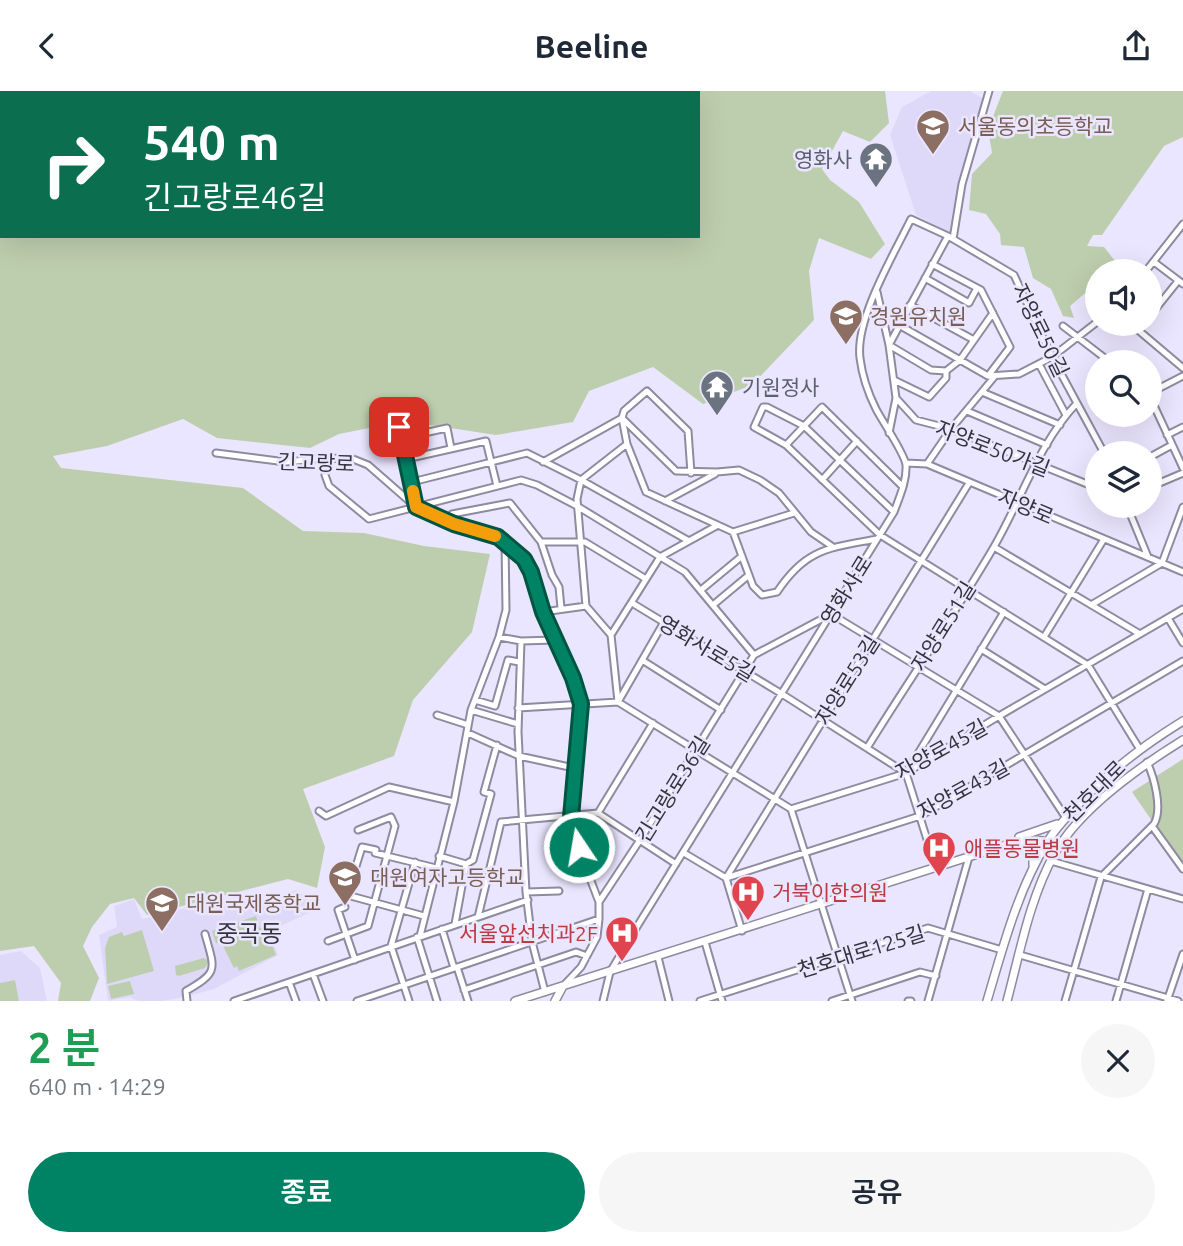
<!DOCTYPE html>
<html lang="ko">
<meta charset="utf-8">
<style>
body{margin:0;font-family:Ubuntu,"Noto Sans KR",sans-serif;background:#f6f6f7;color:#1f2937;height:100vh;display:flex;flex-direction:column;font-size:26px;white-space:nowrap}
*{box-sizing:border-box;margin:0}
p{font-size:23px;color:#747a83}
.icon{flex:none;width:38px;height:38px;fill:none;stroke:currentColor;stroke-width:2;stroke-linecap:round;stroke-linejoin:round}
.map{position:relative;height:910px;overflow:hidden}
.side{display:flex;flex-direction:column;background:#fff;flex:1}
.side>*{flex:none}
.guide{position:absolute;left:0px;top:0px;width:700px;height:147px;box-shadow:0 7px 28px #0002;background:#0b6e4f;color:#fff;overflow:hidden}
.buttons{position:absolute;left:1085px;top:168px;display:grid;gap:14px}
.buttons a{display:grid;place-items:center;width:77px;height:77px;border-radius:50%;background:#fff;box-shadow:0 7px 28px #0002;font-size:35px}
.pin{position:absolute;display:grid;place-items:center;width:60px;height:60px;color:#fff;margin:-30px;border-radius:14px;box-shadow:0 4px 10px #0006}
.me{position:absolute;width:77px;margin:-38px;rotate:348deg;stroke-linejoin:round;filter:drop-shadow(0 0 5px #0008)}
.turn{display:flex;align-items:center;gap:24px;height:147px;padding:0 28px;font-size:32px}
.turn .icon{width:91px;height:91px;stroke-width:2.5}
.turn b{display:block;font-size:49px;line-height:60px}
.round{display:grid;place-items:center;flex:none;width:74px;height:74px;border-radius:37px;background:#f6f6f7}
.head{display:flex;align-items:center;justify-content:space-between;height:119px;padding:0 28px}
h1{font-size:42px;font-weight:600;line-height:52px;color:#1e9e55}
.cta{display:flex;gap:14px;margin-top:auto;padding:14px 28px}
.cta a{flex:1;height:80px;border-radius:42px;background:#008365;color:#fff;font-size:28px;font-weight:600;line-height:80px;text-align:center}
.cta a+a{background:#f6f6f7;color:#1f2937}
header{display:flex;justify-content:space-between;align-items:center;height:91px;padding:0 28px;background:#fff;font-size:32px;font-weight:600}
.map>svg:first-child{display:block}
.built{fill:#dfd9f9}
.green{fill:#bdceae;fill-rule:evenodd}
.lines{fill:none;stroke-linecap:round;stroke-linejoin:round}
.minor-casing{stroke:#8e8aa0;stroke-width:9}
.major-casing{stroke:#8e8aa0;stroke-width:10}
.minor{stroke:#fff;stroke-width:5}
.major{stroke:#fff;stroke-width:7}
.route-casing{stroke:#005542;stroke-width:18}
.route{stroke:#008365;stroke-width:12}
.slow{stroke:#f59e0b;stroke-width:12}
.labels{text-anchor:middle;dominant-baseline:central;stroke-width:5;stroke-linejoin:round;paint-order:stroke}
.education-label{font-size:21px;fill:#785e54;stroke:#ebe6ff;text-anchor:start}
.worship-label{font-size:21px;fill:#5b616d;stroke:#ebe6ff;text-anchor:end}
.street-label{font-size:21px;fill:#35343d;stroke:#ebe6ff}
.health-label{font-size:21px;fill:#be3a42;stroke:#ebe6ff;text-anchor:start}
.quarter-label{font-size:24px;fill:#35343d;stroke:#ebe6ff}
</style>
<header><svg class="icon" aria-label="back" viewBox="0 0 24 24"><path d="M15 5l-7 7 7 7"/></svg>Beeline<svg class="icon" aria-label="share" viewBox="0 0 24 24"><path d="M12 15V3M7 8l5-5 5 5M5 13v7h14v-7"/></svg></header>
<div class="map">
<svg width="1183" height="910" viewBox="0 0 1183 910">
<rect width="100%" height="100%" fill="#ebe6ff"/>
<!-- built -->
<path class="built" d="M931 0H970L985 9 959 92 951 142 916 124 890 44 902 16Z
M296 799 315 814 313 820 274 838 276 842 271 845 278 864 214 898 189 905 163 910H138L130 906 108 910 99 844 117 836 114 815 134 808 142 828 193 815 209 816 243 806 256 814Z
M21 860 40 877 47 910H0V864Z"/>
<!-- green -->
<path class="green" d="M0 0H885L889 32 870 51 843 40 822 78 830 89 859 111 885 153 871 168 819 147 809 180 814 229 752 294 703 313 653 276 589 300 573 331 496 344 404 330 339 343 310 357 217 347 183 328 107 355 53 365 61 377 243 397 303 440 364 442 424 455 490 463 472 541 413 609 394 665 303 698 325 756 317 797 288 788 147 824 134 807 110 813 92 836 83 855 99 887 90 910H58L61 892 34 855 0 860ZM2 2H698V145H2Z
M1003 0H1183V46L1164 55 1102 144H1093L1087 155 1104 156 1123 180H1097V202L1090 198 1070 215 1074 227 1063 225 1051 198 1033 187 1024 156 1001 154 1000 143 986 123 969 119 972 83 992 62 988 38Z
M1183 668V775L1132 701Z
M256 825 260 837 265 836 276 864 239 880 237 875 234 877 221 851 216 852 212 840Z
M142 839 154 880 107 893 105 857 109 846 122 841 124 845Z
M204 867 209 870 205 877 179 885 176 884 175 875Z
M15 889 19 910H0V892Z
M130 890 134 903 111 908 108 895Z"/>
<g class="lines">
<!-- minor casing -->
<g class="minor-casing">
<path id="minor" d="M948 145 889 254 931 279 946 280 960 269 993 222
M953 148 962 93 989 0
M1154 171 1183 193
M932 173 981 199 1010 256 988 285
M1146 180 1183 133
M925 187 969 212 977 197
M877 201 889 254 896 307 889 342
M910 214 974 249
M1150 225 1178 190
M1131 233 1183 277
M899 234 988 285
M1063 235 1110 271
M1039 273 1066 324
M988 285 1019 283 1052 266 1097 231
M894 289 929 306 946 287V280
M982 301 1060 334
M1150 302 1183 285
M1150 306 1183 377
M896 307 916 329 951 338 1097 397
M967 320 1047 354
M622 327 627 353 646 401 733 441 753 495 762 504 777 501C806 457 829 457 877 448
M622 327 676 380 717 381 739 379 760 389 779 402 811 441 833 456
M622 327 624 320 647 300 688 340 691 382
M399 336 416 416
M1167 344 1183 336
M401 347 447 337 451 357
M786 354 822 316 902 395
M216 362 286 371 325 367 353 368 368 374 416 416 454 433 498 446 524 468 531 481 543 521 573 587 581 613 571 726 578 756 599 811V828L597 846 581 876 565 893
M1150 366 1172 354
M406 368 486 350 497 395
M543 371 622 327
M906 372 927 373 1183 481
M927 373 951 338 995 285
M325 384 329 395 369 428 521 389 537 394 577 415 685 481 754 564
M822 389 857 350
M412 391 527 362 581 389 689 450
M1150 396 1183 382
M665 410 715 383
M1127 415 1148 466
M894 421 804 335 767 316H763L754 336 786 354 880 444 1088 574 1139 657
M447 430 452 423 510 412 541 451 552 484 559 496 561 517
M733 441 794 422
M541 451H585L646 488
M994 456 1140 543
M701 499 742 465
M632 512 782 603 906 682 936 777
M713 514 749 484
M1091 514 1162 472 1183 416
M543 521 586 515
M1168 527 1183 552
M611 544 660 466 718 434
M499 546 521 550 555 549
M1044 546 1104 448
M521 550 518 641 526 801 532 851 545 901
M981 558 1045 598
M754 564 831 523 999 625 1066 727
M642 569 721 619
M475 609 495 615 508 569 519 571
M618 611 611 544 586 515 577 408 581 389 627 353
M618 611 664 531
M518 617 618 611 791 718 852 910
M471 619 518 633
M437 624 468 634
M468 642 519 665 574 677
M867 657C909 589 955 523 995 454 1022 407 1039 352 1077 312
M908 679 1004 521
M791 718 906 682 999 625 1183 518
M319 720 326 725 389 696 454 711
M598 722 653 632
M598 722 676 773
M1152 735 1183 778
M684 762 726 787 742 840
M439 765 466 773
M1051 770 1183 808
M726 787 920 725 1183 570
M726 787 969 392
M526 801 559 800
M599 811 640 749 754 564
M345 816 338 819 355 869
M424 825 347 804 362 756 376 759 375 762 436 777
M478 826 501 731 598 722
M455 833 466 773 473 769 491 703 484 701 497 654
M442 838 454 877
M420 845 454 711 471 619 499 546 506 519 505 450
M417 846 437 910
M328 850 368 835 395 735 391 726 358 739
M705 851 722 910
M1020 864 1178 910
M658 866 669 910
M457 876 468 910
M313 883 323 910
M289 891 296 910
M464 899 576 861 587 865
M187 910 186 900C219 881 215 879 205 843
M234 910 528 809
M357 910 599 828
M409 910 391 855 415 771
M603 910 610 881 638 834 894 421C899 407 907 390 906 374 905 363 882 330 876 318 868 302 862 284 860 267 855 228 894 163 911 128L948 145 1014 184 1052 266 1104 362
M700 910 928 837 1002 859
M832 910 920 881 936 885
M908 910H911
M928 910 969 766
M1065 910 1101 786 1154 733C1163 718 1154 686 1147 671
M1116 910 1148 798
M1167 910 1183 863"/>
</g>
<!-- major casing -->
<g class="major-casing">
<path id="major" d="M1019 746 1057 733
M1017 754 1029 757 1033 764V774
M515 910 1006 754C1025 749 1041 747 1060 755
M555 910 562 897
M987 910C1003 856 1018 798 1048 750 1056 736 1068 725 1079 713 1110 679 1144 654 1183 630
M1007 910C1020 861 1030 806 1055 762 1080 718 1141 675 1183 649"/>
</g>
<!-- minor -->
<use href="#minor" class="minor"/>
<!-- major -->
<use href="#major" class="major"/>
</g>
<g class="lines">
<!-- route casing -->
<g class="route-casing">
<path id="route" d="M399 336 416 416 454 433 498 446 524 468 531 481 543 521 573 587 581 613 571 726 579 756"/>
</g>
<!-- route -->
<use href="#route" class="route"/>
<!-- slow -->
<path class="slow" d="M413 400 416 416 454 433 495 445"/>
</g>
<!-- icons -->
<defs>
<g id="school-pin" transform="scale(1.75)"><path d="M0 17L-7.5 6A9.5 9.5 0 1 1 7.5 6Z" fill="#8d6e63" stroke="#ebe6ff"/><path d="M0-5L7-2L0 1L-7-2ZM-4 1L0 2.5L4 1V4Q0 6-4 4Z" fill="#fff"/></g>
<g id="temple-pin" transform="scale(1.75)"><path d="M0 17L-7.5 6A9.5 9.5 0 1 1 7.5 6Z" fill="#6b7280" stroke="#ebe6ff"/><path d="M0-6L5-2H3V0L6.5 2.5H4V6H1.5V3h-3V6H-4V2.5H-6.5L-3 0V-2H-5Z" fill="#fff"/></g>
<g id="hospital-pin" transform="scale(1.75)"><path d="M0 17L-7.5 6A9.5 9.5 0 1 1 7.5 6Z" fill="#e0444e" stroke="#ebe6ff"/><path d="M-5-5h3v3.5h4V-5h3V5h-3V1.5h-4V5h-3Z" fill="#fff"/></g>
</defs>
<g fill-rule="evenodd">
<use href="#school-pin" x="933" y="35"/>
<use href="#temple-pin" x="876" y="68"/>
<use href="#school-pin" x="846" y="225"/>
<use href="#temple-pin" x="717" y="296"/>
<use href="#hospital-pin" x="939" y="757"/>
<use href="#school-pin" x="345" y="786"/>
<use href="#hospital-pin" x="748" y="801"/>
<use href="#school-pin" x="162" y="812"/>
<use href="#hospital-pin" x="622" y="842"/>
</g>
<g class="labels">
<!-- education labels -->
<g class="education-label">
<text x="958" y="35">서울동의초등학교</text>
<text x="870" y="225">경원유치원</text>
<text x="370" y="786">대원여자고등학교</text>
<text x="186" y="812">대원국제중학교</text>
</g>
<!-- worship labels -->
<g class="worship-label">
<text x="852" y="68">영화사</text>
<text x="742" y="296" text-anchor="start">기원정사</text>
</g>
<!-- street labels -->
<g class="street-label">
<text transform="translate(1041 239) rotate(64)">자양로50길</text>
<text transform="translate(993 357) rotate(21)">자양로50가길</text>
<text transform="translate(316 371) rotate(2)">긴고랑로</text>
<text transform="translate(1026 415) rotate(23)">자양로</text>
<text transform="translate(846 499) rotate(-58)">영화사로</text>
<text transform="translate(943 535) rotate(-58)">자양로51길</text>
<text transform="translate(707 557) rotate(31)">영화사로5길</text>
<text transform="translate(847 589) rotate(-58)">자양로53길</text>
<text transform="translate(941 658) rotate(-29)">자양로45길</text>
<text transform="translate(672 698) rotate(-58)">긴고랑로36길</text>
<text transform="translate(963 698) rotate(-29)">자양로43길</text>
<text transform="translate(1094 700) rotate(-45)">천호대로</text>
<text transform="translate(861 860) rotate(-17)">천호대로125길</text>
</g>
<!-- health labels -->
<g class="health-label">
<text x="964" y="757">애플동물병원</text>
<text x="772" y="801">거북이한의원</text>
<text x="598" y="842" text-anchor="end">서울앞선치과2F</text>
</g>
<!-- quarter labels -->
<g class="quarter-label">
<text x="249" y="842">중곡동</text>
</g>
</g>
</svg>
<div class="buttons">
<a><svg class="icon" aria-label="sound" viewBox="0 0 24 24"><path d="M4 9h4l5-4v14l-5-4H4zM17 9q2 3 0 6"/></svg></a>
<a><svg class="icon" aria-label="search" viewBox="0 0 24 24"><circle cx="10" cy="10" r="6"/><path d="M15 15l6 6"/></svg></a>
<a><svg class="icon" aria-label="layers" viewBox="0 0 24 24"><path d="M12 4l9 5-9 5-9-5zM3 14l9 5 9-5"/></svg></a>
</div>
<div class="pin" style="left:399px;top:336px;background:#d93025"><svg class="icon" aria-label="arrive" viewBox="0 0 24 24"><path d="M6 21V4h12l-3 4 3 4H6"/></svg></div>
<svg class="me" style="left:579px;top:756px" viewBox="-20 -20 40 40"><circle r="17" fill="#008365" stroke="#fff" stroke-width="3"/><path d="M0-11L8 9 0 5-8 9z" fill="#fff"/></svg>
<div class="guide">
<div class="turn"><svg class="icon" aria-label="right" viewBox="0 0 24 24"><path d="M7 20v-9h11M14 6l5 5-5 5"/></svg><div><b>540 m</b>긴고랑로46길</div></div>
</div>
</div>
<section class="side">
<div class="head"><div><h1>2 분</h1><p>640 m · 14:29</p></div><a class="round"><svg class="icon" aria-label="close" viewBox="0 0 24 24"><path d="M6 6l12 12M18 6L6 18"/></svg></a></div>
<div class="cta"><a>종료</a><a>공유</a></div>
</section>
